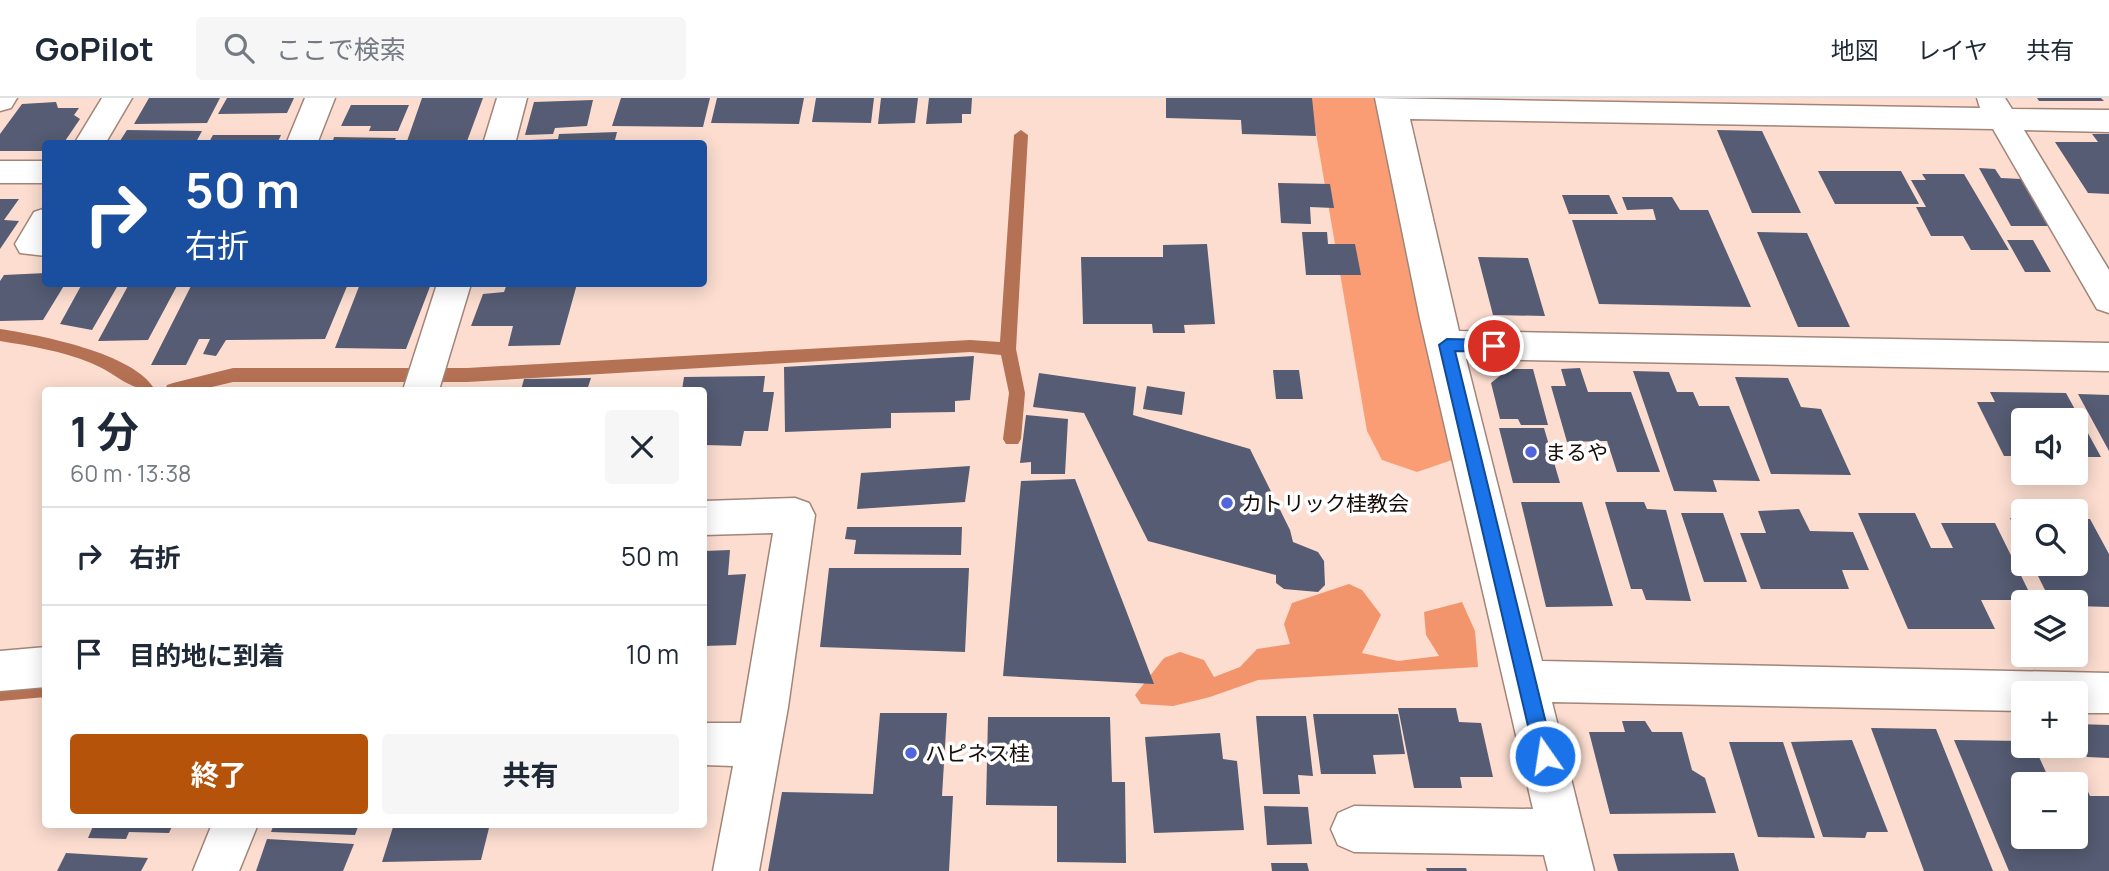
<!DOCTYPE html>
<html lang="ja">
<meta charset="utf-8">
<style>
body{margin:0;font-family:Manrope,"Noto Sans JP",sans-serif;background:#f6f6f7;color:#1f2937;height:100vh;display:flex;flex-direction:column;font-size:26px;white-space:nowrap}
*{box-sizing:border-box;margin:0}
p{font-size:23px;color:#747a83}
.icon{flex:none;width:38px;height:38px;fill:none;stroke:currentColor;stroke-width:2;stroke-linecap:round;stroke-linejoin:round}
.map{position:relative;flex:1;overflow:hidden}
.sheet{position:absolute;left:42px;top:289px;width:665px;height:441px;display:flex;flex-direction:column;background:#fff;border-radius:7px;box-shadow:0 4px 18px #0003}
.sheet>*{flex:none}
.banner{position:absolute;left:42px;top:42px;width:665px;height:147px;border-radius:7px;box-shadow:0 4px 18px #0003;background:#1a4fa0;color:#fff;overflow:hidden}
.tools{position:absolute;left:2011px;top:310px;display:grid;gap:14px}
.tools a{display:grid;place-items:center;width:77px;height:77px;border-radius:7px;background:#fff;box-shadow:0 4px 18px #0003;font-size:35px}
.pin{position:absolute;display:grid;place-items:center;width:60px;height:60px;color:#fff;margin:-30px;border:4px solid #fff;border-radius:50%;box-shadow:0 2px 7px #0007}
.me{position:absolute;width:77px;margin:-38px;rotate:347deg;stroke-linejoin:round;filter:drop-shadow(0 0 5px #0008)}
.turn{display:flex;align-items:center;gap:24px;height:147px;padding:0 28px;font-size:32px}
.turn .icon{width:91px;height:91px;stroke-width:2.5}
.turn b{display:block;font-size:49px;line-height:60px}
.round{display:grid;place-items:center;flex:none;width:74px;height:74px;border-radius:7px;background:#f6f6f7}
.head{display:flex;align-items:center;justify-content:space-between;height:119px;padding:0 28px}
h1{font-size:42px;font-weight:700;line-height:52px}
.primary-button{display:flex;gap:14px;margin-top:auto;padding:14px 28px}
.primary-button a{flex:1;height:80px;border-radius:7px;background:#b45309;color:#fff;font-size:28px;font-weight:700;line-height:80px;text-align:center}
.primary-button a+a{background:#f6f6f7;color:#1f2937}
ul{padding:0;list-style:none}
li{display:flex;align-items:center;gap:21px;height:98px;padding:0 28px;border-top:2px solid #e0e1e3}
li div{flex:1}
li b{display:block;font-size:26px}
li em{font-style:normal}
header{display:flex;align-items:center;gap:42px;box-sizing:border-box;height:98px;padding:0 35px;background:#fff;border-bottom:2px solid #e0e1e3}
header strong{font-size:33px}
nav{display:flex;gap:38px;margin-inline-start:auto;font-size:24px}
.search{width:490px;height:63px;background:#f6f6f7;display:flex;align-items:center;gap:18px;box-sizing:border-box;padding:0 24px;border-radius:7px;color:#747a83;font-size:26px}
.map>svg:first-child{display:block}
.forest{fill:#f2956d}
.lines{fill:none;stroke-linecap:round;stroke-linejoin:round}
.stream{fill:#b57153;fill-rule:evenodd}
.river{fill:#fa9d74;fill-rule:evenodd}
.building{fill:#555c73;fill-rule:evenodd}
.minor-casing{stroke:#a18579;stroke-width:3}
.minor{fill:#fff;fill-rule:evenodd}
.route{fill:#1a73e8;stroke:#114b97;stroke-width:2}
.poi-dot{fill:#5266dc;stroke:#fff;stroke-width:2.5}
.labels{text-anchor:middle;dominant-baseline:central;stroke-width:7;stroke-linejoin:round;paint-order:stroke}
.poi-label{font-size:21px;fill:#150b07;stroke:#fff;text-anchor:start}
</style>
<header>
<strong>GoPilot</strong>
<div class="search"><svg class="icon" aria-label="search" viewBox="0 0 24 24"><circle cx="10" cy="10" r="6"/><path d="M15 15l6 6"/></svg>ここで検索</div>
<nav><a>地図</a><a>レイヤ</a><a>共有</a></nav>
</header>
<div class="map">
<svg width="2109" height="773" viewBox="0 0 2109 773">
<rect width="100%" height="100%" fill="#fcddd0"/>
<!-- forest -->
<path class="forest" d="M1349 486 1362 492 1381 517 1362 555 1398 563 1439 558 1426 537 1424 514 1462 504 1475 533 1478 569 1258 582 1210 599 1173 608 1141 606 1135 597 1164 560 1180 554 1204 562 1214 579 1240 569 1257 551 1290 546 1284 526 1292 505Z"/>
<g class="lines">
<!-- stream -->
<path class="stream" d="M1021 32 1028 37 1016 251 1025 295 1021 341 1018 346H1006L1003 341 1009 295 1001 257 970 254 467 284H233L199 292H165L167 287 173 285 233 270H467L970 242 1000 244 1014 37Z
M0 231C39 237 135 255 155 292 129 293 116 275 91 265 62 253 31 248 0 243Z
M46 581V599L0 603V585Z"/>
<!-- river -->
<path class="river" d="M1310 0H1392L1467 333 1452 362 1417 374 1382 362 1367 333Z"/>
</g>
<!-- building -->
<path class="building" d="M149 0H220L207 25 134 26Z
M227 0H294L287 15 218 16Z
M422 0H483L466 46H406Z
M621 0H710L703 29 612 28Z
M717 0H804L799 26 711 25Z
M816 0H874L871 25 812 24Z
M881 0H918L915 25 878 26Z
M929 0H972L971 16H962V25L926 26Z
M1166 0H1312L1316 38 1242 36 1241 22 1166 20Z
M2037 0H2101L2104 3H2039Z
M593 2 587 28 555 30 553 36 525 37 534 4Z
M56 4 58 10H79L74 17 80 21 63 46H46V53H0V36L22 6Z
M351 7H409L398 33H369L371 28H341Z
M127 32 202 33 195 46H118Z
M1717 32 1762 33 1801 115H1752Z
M617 34 614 46H529L530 42 558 41 559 36Z
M2092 36H2109V96L2088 95 2055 44H2098Z
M213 37H281L277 46H208Z
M334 39 396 40 393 46H332Z
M1979 70 1995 71 2001 80 2021 81 2049 128H2011Z
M1818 73H1901L1919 106H1835Z
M1922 76H1964L2009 152H1971L1963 138H1931L1916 109H1926L1911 82H1926Z
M1278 85 1330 86 1334 110 1310 109 1311 126 1281 125Z
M1562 97H1609L1618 116H1569Z
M1622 99H1672L1680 112H1708L1751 209 1599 206 1572 122H1656L1653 111 1627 112Z
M0 101H19L4 122 19 123 0 151Z
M1302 134H1327L1328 146H1355L1361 177H1306Z
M1757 134 1807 135 1850 229H1798Z
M2007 142H2033L2051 174H2025Z
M1207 146 1215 226 1184 227 1185 235H1153L1152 226H1083L1081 159H1163V147Z
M1478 159 1528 160 1545 218 1493 217Z
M46 175V186H65L43 222 0 223V183L4 177Z
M82 186 117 189 92 232 60 226Z
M129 186H178L148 242 98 243Z
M254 186H348L325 241 226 242 216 258 203 256 210 241H199L186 267H151L191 188Z
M360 186H431L406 251 335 250Z
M507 186H577L560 247 508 248 513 228H471L483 196 504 194Z
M974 258 970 302 955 303V314L891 315V330L785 334 784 269Z
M1580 270 1588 294H1631L1660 374H1617L1607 343 1567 344 1551 288H1566L1561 271Z
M1508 271H1533L1548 327H1521L1518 321H1500L1491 285Z
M1273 272H1299L1303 301H1276Z
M1633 273 1669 274 1677 294H1693L1699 308H1729L1760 383 1713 382 1717 394 1674 393Z
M1039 275 1136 289 1133 317 1250 351 1290 432 1293 444 1318 454 1324 463 1325 487 1318 494 1284 491 1276 485V477L1148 443 1084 315 1033 309Z
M765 278 763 294H774L768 333H744L741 348 704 347V292H682L684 279Z
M1735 279 1788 280 1801 309 1821 311 1851 377 1771 376Z
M591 280 587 292H521L524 281Z
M1147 288 1185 294 1182 317 1143 311Z
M1990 294 2066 295 2101 359H2076V322H2023V358H2004L1977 304H1995Z
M2078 296 2109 297V353Z
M1026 317 1068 321 1065 376H1031V364L1020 365Z
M1499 330H1544L1560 385H1513Z
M970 368 965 404 857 411 861 375Z
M1075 381 1124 507 1154 586 1003 578 1021 383Z
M1521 404H1582L1613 508 1546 509Z
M1605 404H1644L1647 411 1666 412 1691 503 1646 502 1642 491H1631Z
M1799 411 1810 433 1853 434 1869 472H1842L1849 491H1761L1740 435H1766L1758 413Z
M1681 415H1723L1747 484H1704Z
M1858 415H1915L1931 450H1953L1941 425H1995L2033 502H1981L1995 531H1908Z
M2010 420 2023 421V447Z
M2076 421H2090L2109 456V509L2076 508V504H2051L2032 466H2076Z
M847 429H962L961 457 854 456 856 442 845 441Z
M730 452 728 477 746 476 736 547 704 548V453Z
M829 470H969L965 554 820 549Z
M1398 610H1456L1459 624 1481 625 1493 679H1460L1462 690H1414Z
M880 615H947L942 698H953L949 773H768L782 694 873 696Z
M1313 616H1398L1405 656 1373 657 1376 676H1321Z
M1256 618H1306L1313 678 1298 677 1300 696H1263Z
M988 619H1110L1112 684H1125L1126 765 1057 764V708L986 707Z
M1622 623H1645L1652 634H1682L1692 672 1705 680 1716 715 1610 716 1589 634H1625Z
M2076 626 2109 627V660L2087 659 2076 635Z
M1871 630 1936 631 1993 773H1924Z
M1220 635 1223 661 1237 663 1244 732 1154 735 1145 639Z
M1852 642 1888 734H1867L1865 740 1823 739 1791 644Z
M1954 642 2023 643V648H2034L2050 683H2083L2090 698H2109V773H2009ZM2023 686H2076V738H2023Z
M1729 644H1783L1815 740 1758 739Z
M1264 708 1308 709 1312 746 1267 747Z
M94 726H173L169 735 129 734 126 741 88 740Z
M274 726H359L355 737 271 734Z
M394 726H490L481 762 382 764Z
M267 741 354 746 343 773H256Z
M66 755 148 760 141 773H57Z
M1734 755 1739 773H1618L1613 756Z
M1271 765H1307L1309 773H1272Z
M1426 770H1466L1467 773H1427Z"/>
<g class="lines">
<!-- minor casing -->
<g class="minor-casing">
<path id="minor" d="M0 0H17L11 10 0 13Z
M102 0H132L105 46H74Z
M305 0H335L317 46H286Z
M497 0H527L515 46H483Z
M1375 0 1980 10 1977 0H2005L2012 11 2109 12V34L2024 32 2109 172V215L2097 211 1993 31 1410 21 1459 233 2109 245V273L1466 261 1542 563 2109 575V615H2076V595H2023V613L1552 604 1594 773H1548L1544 757 1354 754 1338 747 1331 731 1338 715 1354 708 1533 711 1420 221Z
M0 63H46V85H0Z
M46 110V158L20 155 15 146 34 114Z
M437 186H471L439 292H403Z
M795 400 809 405 815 417 788 609 759 773H713L733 668 704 667V625H741L773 435 704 437V403Z
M46 549V589L0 593V553Z
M212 726H258L239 773H193Z"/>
</g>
<!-- minor -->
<use href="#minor" class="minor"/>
</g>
<!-- route -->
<path class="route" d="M1447 241 1494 242 1502 248 1494 254 1455 253 1554 658 1551 665 1545 667 1538 665 1535 658 1439 247Z"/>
<!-- markers -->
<g class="poi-dot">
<circle cx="1531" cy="354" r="7"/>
<circle cx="1227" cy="405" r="7"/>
<circle cx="911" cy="655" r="7"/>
</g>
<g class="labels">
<!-- poi labels -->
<g class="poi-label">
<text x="1545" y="354">まるや</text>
<text x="1241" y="405">カトリック桂教会</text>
<text x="925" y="655">ハピネス桂</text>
</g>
</g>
</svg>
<div class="tools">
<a><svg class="icon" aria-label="sound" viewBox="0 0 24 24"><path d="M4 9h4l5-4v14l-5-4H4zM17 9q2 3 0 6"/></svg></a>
<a><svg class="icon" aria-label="search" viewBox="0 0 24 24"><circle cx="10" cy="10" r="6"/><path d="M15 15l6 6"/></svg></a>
<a><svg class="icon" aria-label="layers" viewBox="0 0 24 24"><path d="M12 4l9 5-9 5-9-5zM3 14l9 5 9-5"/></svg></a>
<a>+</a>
<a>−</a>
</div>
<div class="pin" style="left:1494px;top:248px;background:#d93025"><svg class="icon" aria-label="arrive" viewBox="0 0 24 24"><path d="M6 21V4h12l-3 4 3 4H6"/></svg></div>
<svg class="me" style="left:1545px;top:658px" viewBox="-20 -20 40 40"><circle r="17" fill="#1a73e8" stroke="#fff" stroke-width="3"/><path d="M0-11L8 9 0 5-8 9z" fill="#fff"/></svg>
<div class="banner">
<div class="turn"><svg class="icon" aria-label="right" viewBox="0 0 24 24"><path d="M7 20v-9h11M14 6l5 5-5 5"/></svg><div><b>50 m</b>右折</div></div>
</div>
<section class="sheet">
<div class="head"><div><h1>1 分</h1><p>60 m · 13:38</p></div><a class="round"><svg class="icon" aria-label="close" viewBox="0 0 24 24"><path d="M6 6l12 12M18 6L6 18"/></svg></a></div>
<ul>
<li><svg class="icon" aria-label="right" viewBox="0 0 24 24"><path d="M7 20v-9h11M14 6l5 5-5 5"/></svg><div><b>右折</b></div><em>50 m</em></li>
<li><svg class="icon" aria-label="arrive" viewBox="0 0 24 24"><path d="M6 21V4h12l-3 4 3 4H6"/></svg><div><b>目的地に到着</b></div><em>10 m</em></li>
</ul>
<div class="primary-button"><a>終了</a><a>共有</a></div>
</section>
</div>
